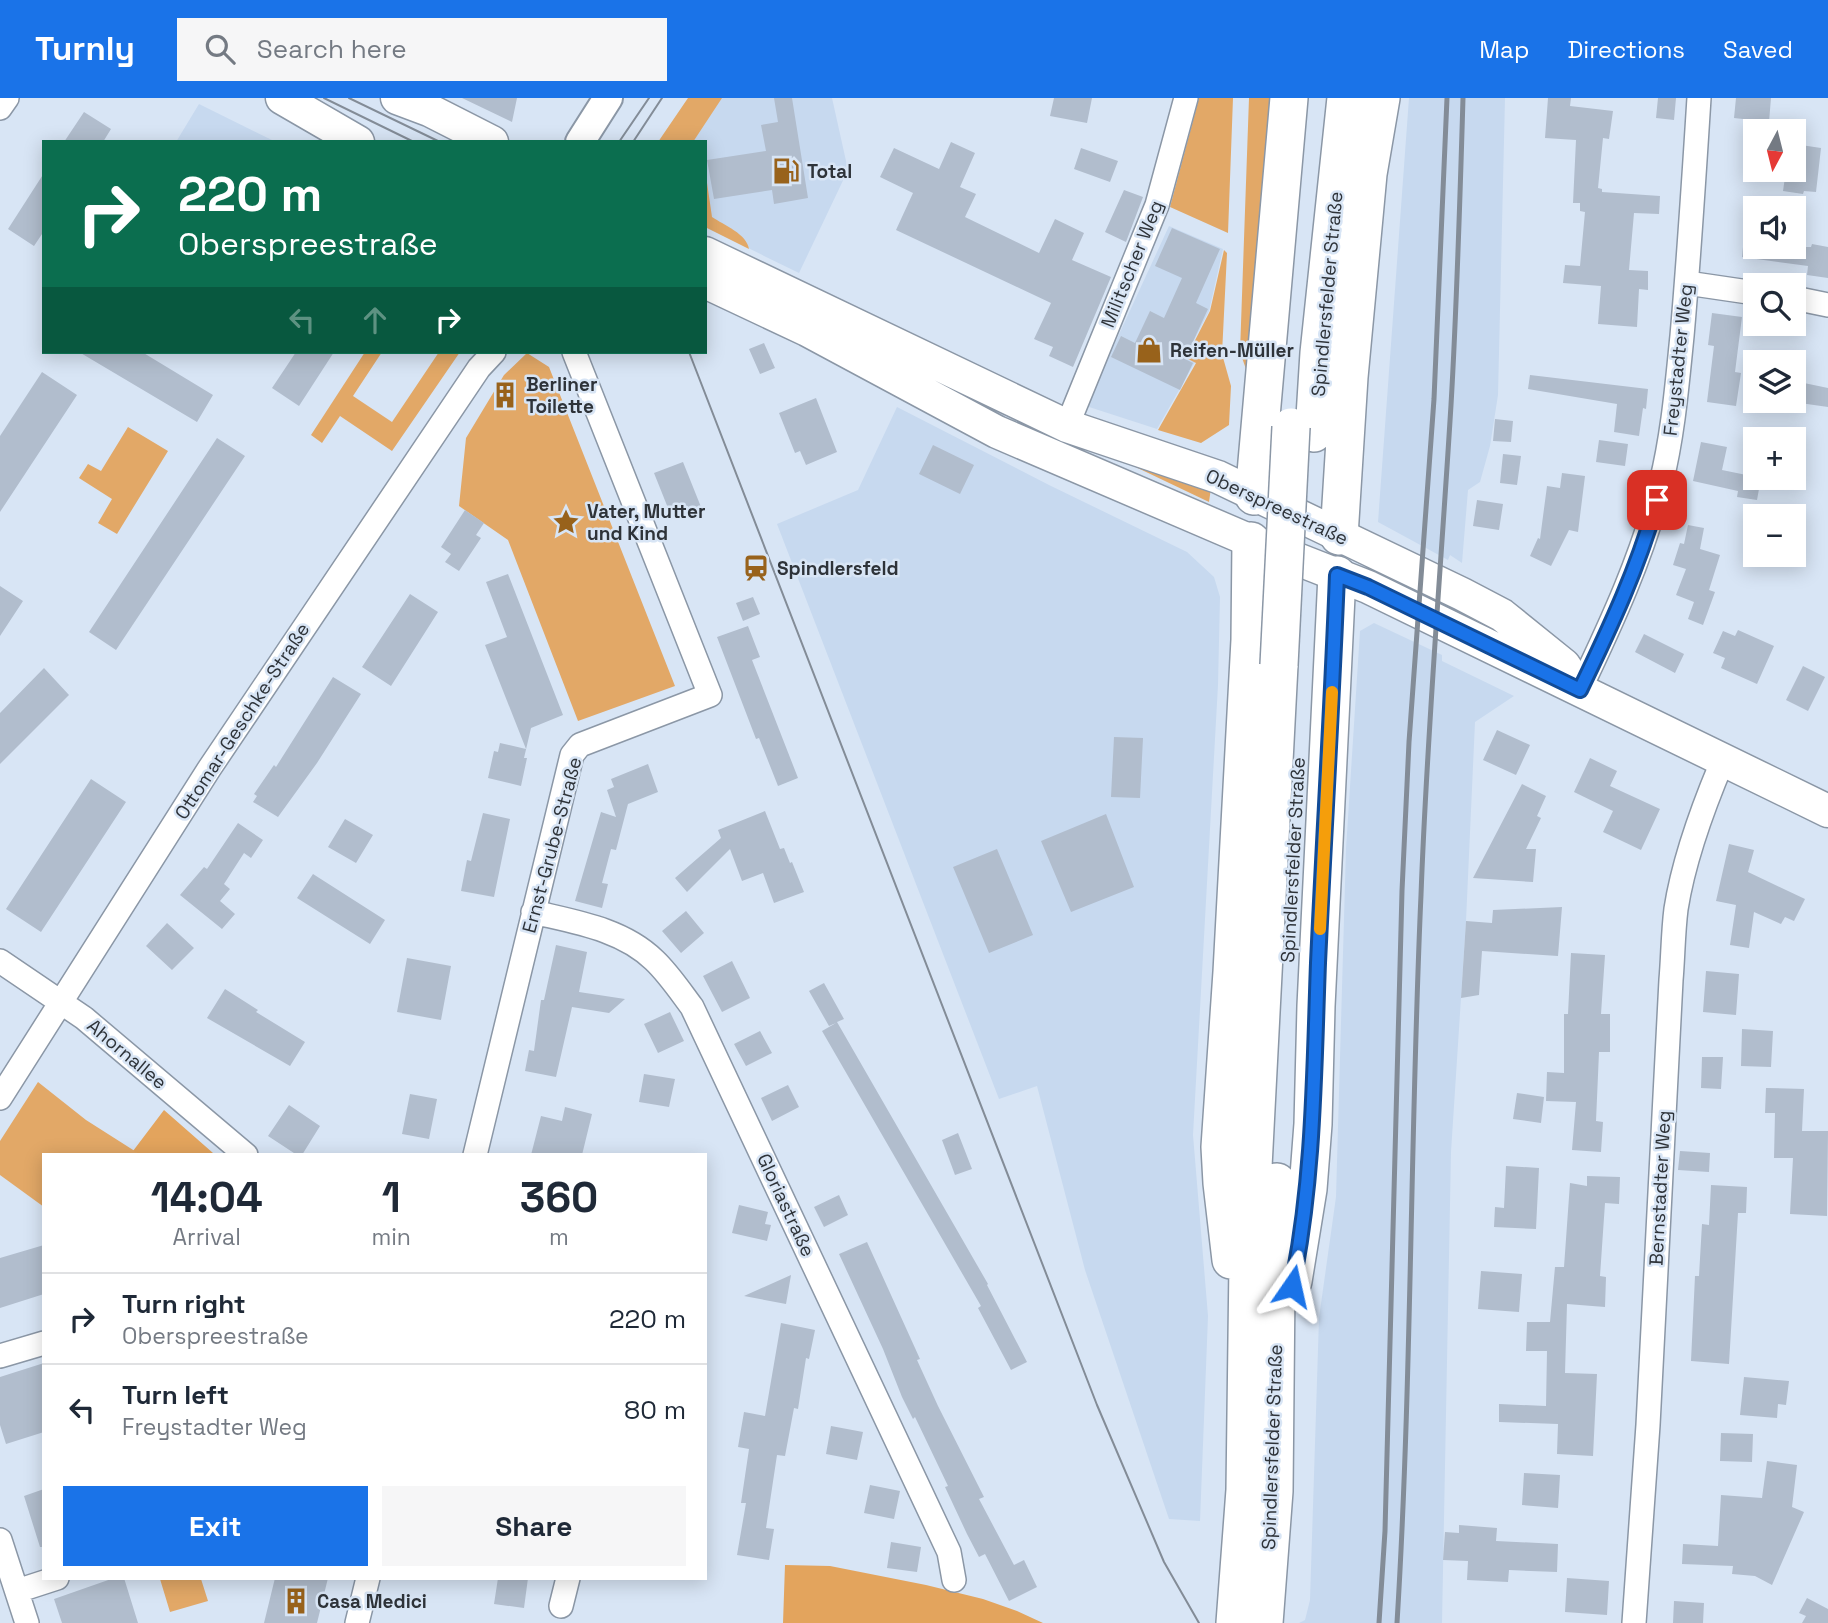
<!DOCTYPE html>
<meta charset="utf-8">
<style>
body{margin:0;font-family:"Space Grotesk",sans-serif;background:#f6f6f7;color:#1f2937;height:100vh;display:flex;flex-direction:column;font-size:26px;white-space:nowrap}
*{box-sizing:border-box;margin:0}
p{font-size:23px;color:#747a83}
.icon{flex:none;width:38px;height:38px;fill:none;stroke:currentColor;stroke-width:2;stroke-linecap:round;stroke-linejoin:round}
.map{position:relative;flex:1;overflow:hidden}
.panel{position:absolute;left:42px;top:1055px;width:665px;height:427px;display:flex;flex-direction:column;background:#fff;border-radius:0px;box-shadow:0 4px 18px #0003}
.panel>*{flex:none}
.top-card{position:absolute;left:42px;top:42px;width:665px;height:214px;border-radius:0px;box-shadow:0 4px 18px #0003;background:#0b6e4f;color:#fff;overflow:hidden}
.needle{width:46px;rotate:187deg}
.tools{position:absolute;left:1743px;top:21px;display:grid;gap:14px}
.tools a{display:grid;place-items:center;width:63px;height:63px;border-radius:0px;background:#fff;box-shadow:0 4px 18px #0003;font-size:35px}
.pin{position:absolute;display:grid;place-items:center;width:60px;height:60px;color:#fff;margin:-30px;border-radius:14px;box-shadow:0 4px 10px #0006}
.me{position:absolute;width:77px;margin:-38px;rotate:11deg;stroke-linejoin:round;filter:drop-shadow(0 0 5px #0008)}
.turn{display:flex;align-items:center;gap:24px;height:147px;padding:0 21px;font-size:32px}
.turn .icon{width:91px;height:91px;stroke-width:2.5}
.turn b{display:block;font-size:49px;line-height:60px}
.lanes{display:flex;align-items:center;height:66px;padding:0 21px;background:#0003;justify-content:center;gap:35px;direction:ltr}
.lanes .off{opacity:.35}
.eta{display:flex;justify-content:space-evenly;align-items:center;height:119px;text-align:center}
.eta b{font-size:42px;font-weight:700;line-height:49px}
.action{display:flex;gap:14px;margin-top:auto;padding:14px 21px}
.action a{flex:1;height:80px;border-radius:0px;background:#1a73e8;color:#fff;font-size:28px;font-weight:700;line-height:80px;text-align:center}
.action a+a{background:#f6f6f7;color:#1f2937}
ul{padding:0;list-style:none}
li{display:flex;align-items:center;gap:21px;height:91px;padding:0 21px;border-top:2px solid #e0e1e3}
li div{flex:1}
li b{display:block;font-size:26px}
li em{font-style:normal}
header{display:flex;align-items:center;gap:42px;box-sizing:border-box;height:98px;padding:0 35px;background:#1a73e8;color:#fff}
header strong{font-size:33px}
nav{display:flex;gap:38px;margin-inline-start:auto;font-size:24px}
.search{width:490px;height:63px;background:#f6f6f7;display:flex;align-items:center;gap:18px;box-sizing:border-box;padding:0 24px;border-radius:0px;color:#747a83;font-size:26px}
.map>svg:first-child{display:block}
.built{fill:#c7d9ef}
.green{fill:#e2a867}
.forest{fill:#e3a45d}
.building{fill:#b1bdcd}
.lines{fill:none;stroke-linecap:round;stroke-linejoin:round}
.minor-casing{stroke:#8b97a6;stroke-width:26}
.tertiary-casing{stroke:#8b97a6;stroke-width:32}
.secondary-casing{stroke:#8b97a6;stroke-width:35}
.trunk-casing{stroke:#8b97a6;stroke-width:40}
.minor{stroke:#fff;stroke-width:23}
.tertiary{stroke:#fff;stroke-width:28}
.secondary{stroke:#fff;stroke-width:32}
.trunk{stroke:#fff;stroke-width:37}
.tram{stroke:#838c97;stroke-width:2}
.rail{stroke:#838c97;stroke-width:5}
.trunk-bridge-casing{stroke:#8b97a6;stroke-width:40;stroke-linecap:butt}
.trunk-bridge{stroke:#fff;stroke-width:37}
.route-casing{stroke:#114b97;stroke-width:18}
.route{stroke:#1a73e8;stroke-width:12}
.slow{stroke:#f59e0b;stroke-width:12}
.labels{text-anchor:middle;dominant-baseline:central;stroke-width:5;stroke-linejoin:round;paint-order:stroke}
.poi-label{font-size:19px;font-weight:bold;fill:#2e3339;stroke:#d8e5f5;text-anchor:start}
.street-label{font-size:19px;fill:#2e3339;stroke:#d8e5f5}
</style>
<header>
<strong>Turnly</strong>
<div class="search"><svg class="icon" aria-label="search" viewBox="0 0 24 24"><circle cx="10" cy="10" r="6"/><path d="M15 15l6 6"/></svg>Search here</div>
<nav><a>Map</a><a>Directions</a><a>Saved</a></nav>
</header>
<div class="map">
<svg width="1828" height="1525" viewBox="0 0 1828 1525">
<rect width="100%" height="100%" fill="#d8e5f5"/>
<!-- built -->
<path class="built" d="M712 0H832L848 72 799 175 705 129V44H683Z
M1409 0H1505L1498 297 1490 348 1480 384 1468 392 1462 465 1450 457 1448 462 1378 424Z
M199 6 276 44H176Z
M1169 128 1223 151 1209 213 1185 260 1195 264 1157 331 1086 308Z
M897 309 1049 387 1187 454 1214 479 1220 499 1218 587 1193 1037 1208 1218 1200 1423 1169 1421 1085 1172 1037 988 999 1001 777 426 858 392Z
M1374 525 1442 557V563L1514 598 1475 624 1466 823 1451 1054 1442 1525H1299L1305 1522 1310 1502 1319 1220 1336 1099 1346 751 1360 533Z"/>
<!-- green -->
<path class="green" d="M688 0H722L693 44H658Z
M1199 0H1233L1228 135 1170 109Z
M1249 0H1279L1253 291 1240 254Z
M705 71 712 119C724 127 747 136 749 151L705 129Z
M1224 152 1227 155 1222 256 1231 288 1229 327 1201 345 1158 332 1196 265 1186 260 1210 213Z
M365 254H382L353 298 392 324 439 254H460L392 353 340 318 322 345 311 337Z
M527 255 549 269 675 588 578 623 508 442 459 408 466 340 504 277Z
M1032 328 1211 390 1209 404 1123 363 1101 355 1058 346 1031 332Z
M128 329 168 353 117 436 98 425 112 401 79 380 88 366 101 373Z
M38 984 86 1022 141 1057H44V1109L0 1077V1043Z
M160 1481H201L208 1503 170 1514Z"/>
<!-- forest -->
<path class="forest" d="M164 1012 213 1055 216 1057H141L133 1053Z
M785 1467 830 1468 926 1487 983 1501 1017 1513 1043 1525H783Z"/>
<!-- building -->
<path class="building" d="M462 0H517L512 24Z
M774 0H792L808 100 774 106 772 92 714 101 707 62 766 53 761 27 778 24Z
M1054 0H1092L1087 25 1050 18Z
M1548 0H1571L1570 8 1613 13 1609 41 1603 40 1598 90 1602 91V94L1660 98 1659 116 1634 115 1629 172 1648 173V192L1639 191 1637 229 1598 226 1601 188 1563 185 1565 167 1580 168 1585 114 1580 113V105H1573L1576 42 1545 40Z
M1658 0H1676L1674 22 1656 20Z
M1736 0H1771L1769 24 1734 20Z
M84 14 111 31 103 44H64Z
M951 44 975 55 960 89 976 96 965 119 1039 155 1055 121 1084 135 1072 162 1111 179 1073 269 1049 258 1053 249 1034 241 1051 205 896 132 913 95 880 79 894 50 939 71Z
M1794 46 1821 50 1816 94 1804 93 1803 96 1783 93 1786 72H1794Z
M1081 50 1118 63 1110 84 1074 71Z
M44 75V133L34 148 8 131Z
M1124 92 1143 99 1126 144 1105 134Z
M1172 130 1220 151 1196 205 1208 211 1185 261 1193 265 1180 292 1111 259 1121 238 1135 245 1150 213 1164 220 1182 180 1155 168Z
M1812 146 1828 149V180L1807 177 1808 168 1742 159 1743 149H1811Z
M1712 215 1742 219 1735 274 1741 275 1736 308 1707 304 1714 248 1708 247Z
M764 245 775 270 760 276 749 251Z
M79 254H142L213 297 197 324Z
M296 254H334L299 308 272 290Z
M42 274 77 297 0 414V338Z
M1530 277 1648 291 1646 311 1643 310 1639 338 1614 334 1617 306 1528 291Z
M1804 285 1828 290V309L1800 305Z
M816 300 837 354 806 367 800 353 795 355 779 315Z
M1495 321 1513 323 1511 344 1493 343Z
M217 340 245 358 116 552 89 534Z
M1599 342 1628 346 1625 368 1596 364Z
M1701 344 1727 349 1722 372 1761 380 1757 402 1737 399 1738 393 1693 383Z
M933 347 974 367 960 396 919 376Z
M1503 356 1521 358 1517 387 1500 385Z
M683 364 701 409 672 420 654 375Z
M1562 375 1585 378 1578 434 1569 432 1551 468 1530 458 1538 440 1540 441 1547 388 1560 390Z
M1477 402 1503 406 1499 432 1473 428Z
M465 412 484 425 476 437 481 440 459 473 445 464 451 456 441 449Z
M1688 427 1704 430 1700 451 1720 457 1709 492 1715 494 1703 527 1688 521 1694 504 1676 497 1686 471 1673 467 1680 445 1684 446Z
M508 476 563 617 531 630 524 660H527L521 688 488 680 494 653 498 654 500 645 526 651 485 547 507 539 486 484Z
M0 488 23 503 0 538Z
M410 496 438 514 391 588 362 569Z
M753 499 760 516 743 523 736 505Z
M748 528 760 559 752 562 798 680 778 688 759 640 756 641 717 539Z
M1738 532 1774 548 1757 586 1721 570 1725 560 1713 555 1723 533 1735 538Z
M1644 536 1684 556 1675 575 1635 554Z
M1803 568 1825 579 1808 613 1786 602Z
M44 570 69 597 0 666V615Z
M333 579 361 596 317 665 278 719 253 704 257 698 254 696 274 667 276 669Z
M1497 632 1530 647 1516 677 1483 662Z
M1114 639 1143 640 1140 700 1111 699Z
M1590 660 1617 673 1610 688 1660 711 1641 752 1603 734 1613 713 1574 694Z
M648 666 658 694 628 706 616 752 611 751 602 785 608 786 602 810 575 803 601 714 616 719 607 692 614 689 611 681Z
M91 681 126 704 41 834 6 811Z
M1522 686 1546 698 1537 718 1541 720 1526 751H1536L1533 784 1473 780Z
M765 713 780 751 784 750 790 765 792 764 804 794 774 805 763 775 742 783 730 751 687 794 675 780 721 740 718 732Z
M483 715 510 721 494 799 461 793 467 762 471 763Z
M1106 716 1134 789 1071 814 1041 743Z
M345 721 373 737 356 765 328 749Z
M238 725 263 742 251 760 244 755 224 786 230 791 220 803 235 816 222 831 180 797 204 769 207 771Z
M1729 746 1754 752 1748 774 1805 801 1794 823 1785 819 1781 826 1754 814 1749 850 1730 847 1736 807 1716 803Z
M997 751 1033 837 989 855 953 769Z
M313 776 385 822 370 846 297 800Z
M1562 809 1558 858 1482 853 1479 897 1461 900 1466 823 1492 825 1493 812Z
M686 813 704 835 681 855 662 833Z
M167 825 194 850 172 872 146 848Z
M556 847 587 854 579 894 625 901 609 915 572 909 556 979 525 973 529 952 534 953 541 902H544Z
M1571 855 1605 857 1601 916H1610V954H1599L1596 1023 1603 1024 1601 1054 1572 1052 1576 1004 1546 1003 1547 974 1564 975V916H1568Z
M407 860 451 868 441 922 397 914Z
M732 863 750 900 722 914 703 878Z
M1706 873 1739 876 1736 917 1703 914Z
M824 885 844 921 837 924 988 1186 987 1187 1027 1264 1011 1272 978 1210 981 1208 822 933 836 925 829 928 809 893Z
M225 891 258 912 256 914 305 944 290 968 207 920Z
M670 914 684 943 658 955 644 926Z
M1742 931 1773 933 1771 969 1741 968Z
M760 933 772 955 746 968 734 946Z
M1702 959H1723L1721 991 1701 990Z
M644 976 675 981 669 1009 639 1004Z
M788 987 799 1009 772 1023 761 1000Z
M1766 990 1804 991 1802 1033H1828L1827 1118 1790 1116 1793 1060H1774L1775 1015H1765Z
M1517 995 1544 999 1541 1025 1513 1021Z
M410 996 437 1001 429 1041 402 1036Z
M289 1007 320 1028 302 1057H297L268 1038Z
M565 1009 592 1016 582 1057H531L541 1018 562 1023Z
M958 1035 972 1071 955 1077 942 1042Z
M1680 1053 1710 1055 1709 1074 1678 1072Z
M1506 1068 1539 1070 1536 1131 1494 1129 1495 1109 1504 1110Z
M1587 1078 1620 1079 1619 1106 1605 1105 1600 1178 1606 1179 1605 1209 1567 1206 1565 1275 1597 1276 1593 1358 1557 1356 1558 1326 1499 1324V1306L1546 1308 1547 1253H1526L1527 1224H1550L1555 1169H1564L1570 1085 1587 1088Z
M1711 1087 1747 1089 1746 1115H1738L1729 1266 1691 1263 1695 1178H1699L1702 1126 1709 1127Z
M839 1097 848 1117 824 1129 814 1109Z
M739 1107 768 1114 765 1126 771 1127 767 1143 732 1135Z
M867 1144 920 1261 917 1262 938 1308 984 1399 979 1401 1014 1467 1024 1462 1037 1489 1009 1503 985 1456 979 1459 967 1436 945 1389 948 1388 915 1319 913 1321 902 1299 883 1251 839 1156Z
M44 1147V1196L0 1210V1160Z
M1481 1173 1522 1176 1519 1214 1478 1211Z
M791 1177 786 1206 744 1198Z
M781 1225 815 1232 809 1261 806 1260 798 1311 794 1310 785 1358 777 1357 766 1430 774 1431 769 1462 737 1457 746 1405H741L749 1351 738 1349 744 1314 765 1318Z
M44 1265V1334L6 1346 0 1327V1279Z
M1744 1279 1789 1283 1786 1307 1778 1306 1777 1320 1740 1317Z
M831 1328 863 1334 857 1362 826 1356Z
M1721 1335 1753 1336 1752 1364 1720 1363Z
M1767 1363 1797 1367 1792 1409 1804 1414 1772 1487 1755 1478 1732 1476 1733 1468 1682 1466 1683 1446 1718 1448 1721 1397 1762 1400Z
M1524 1375 1560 1377 1558 1410 1522 1407Z
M870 1387 900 1393 894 1421 864 1415Z
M44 1391V1449H40L24 1398Z
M1459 1427 1497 1430 1496 1443 1558 1446 1557 1474 1509 1472 1508 1484 1467 1482 1468 1463 1443 1462 1445 1434 1459 1435Z
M891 1444 921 1449 917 1474 887 1470Z
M114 1480H124L138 1525H62L54 1501Z
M275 1480H328L317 1525H264Z
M498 1480H528L524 1510 494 1506Z
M1567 1480 1609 1483 1607 1517 1565 1514Z
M1807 1500 1828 1511V1525H1802L1806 1518 1799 1515Z
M1674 1503 1704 1505 1703 1525H1673Z"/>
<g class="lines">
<!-- minor casing -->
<g class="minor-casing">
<path id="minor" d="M0 10 7 0
M1687 185 1755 195
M1794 200 1828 207
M1067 328 1157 107 1186 0
M1580 591C1612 524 1643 457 1661 385 1673 337 1677 287 1682 238 1689 159 1694 79 1699 0
M533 814C575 824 622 831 654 862 668 875 680 893 692 909L949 1454 954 1482
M0 863 84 920 246 1057
M0 1000 209 671 479 270 494 254
M475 1057 572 657 580 647 710 597 574 254
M0 1258 44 1245
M0 1442 27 1525
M17 1493 57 1480
M561 1508 568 1480
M357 1525 368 1480
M1634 1525 1648 1327 1671 882C1673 859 1673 835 1676 811 1684 760 1703 709 1723 662"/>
</g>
<!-- tertiary casing -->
<g class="tertiary-casing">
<path id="tertiary" d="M580 44 608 0"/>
</g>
<!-- secondary casing -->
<g class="secondary-casing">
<path id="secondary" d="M282 0 358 44
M397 0 429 12 492 44
M705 155 1067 328 1218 379 1462 496 1502 517 1564 567 1568 573
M705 184 807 232 997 334 1251 443 1368 489 1828 713"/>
</g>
<!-- trunk casing -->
<g class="trunk-casing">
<path id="trunk" d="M1314 335 1319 255 1346 0
M1254 398 1289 0
M1339 438 1349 279 1368 76 1381 0
M1231 1162 1222 1085 1220 1049 1232 874 1250 542 1251 443
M1293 1183 1308 1091 1313 1026 1316 908 1337 477
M1235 1525 1245 1392 1248 1165 1279 567
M1264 1525 1274 1393 1277 1084"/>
</g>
<!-- minor -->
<use href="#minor" class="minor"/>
<!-- tertiary -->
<use href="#tertiary" class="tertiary"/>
<!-- secondary -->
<use href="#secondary" class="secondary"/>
<!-- trunk -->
<use href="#trunk" class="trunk"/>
<!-- tram -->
<path class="tram" d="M324 0 414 44
M349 0 440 44
M619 44 649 0
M633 44 662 0
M689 254 1097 1307 1164 1464 1199 1525"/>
<!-- rail -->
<path class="rail" d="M1379 1525 1385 1433 1402 793 1409 644 1434 301 1447 0
M1397 1525C1412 1282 1410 1039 1421 797 1427 633 1441 470 1451 307 1457 205 1460 102 1463 0"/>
<!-- trunk-bridge casing -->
<g class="trunk-bridge-casing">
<path id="trunk-bridge" d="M1279 567 1291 329"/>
</g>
<!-- trunk-bridge -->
<use href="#trunk-bridge" class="trunk-bridge"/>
</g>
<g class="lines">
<!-- route casing -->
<g class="route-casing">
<path id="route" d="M1292 1188C1314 1081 1314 974 1318 865 1324 736 1332 607 1337 477L1368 489 1580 592C1610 530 1639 468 1657 402"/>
</g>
<!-- route -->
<use href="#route" class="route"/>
<!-- slow -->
<path class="slow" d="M1320 831 1332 594"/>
</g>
<!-- icons -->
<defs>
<g id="fuel-bare" transform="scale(2.1)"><path d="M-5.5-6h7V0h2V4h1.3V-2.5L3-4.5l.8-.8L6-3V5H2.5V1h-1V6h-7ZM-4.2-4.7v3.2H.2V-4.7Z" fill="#98621b" stroke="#d8e5f5" stroke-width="2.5" paint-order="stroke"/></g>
<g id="shop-bare" transform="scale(2.1)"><path d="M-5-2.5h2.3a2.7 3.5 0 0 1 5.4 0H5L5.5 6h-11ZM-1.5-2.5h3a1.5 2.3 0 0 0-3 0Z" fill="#98621b" stroke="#d8e5f5" stroke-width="2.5" paint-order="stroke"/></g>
<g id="building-bare" transform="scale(2.1)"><path d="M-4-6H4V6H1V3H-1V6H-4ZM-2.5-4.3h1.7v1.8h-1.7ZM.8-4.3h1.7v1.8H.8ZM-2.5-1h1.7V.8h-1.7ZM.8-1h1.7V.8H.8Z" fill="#98621b" stroke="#d8e5f5" stroke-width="2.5" paint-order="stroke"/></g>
<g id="sight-bare" transform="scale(2.1)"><path d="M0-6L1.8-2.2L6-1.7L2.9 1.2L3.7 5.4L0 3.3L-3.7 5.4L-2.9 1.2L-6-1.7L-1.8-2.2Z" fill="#98621b" stroke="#d8e5f5" stroke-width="2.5" paint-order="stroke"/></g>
<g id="station-bare" transform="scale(2.1)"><path d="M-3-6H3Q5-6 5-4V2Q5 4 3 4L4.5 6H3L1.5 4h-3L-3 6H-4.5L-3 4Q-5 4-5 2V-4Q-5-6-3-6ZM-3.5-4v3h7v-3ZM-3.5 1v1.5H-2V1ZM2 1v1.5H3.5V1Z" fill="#98621b" stroke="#d8e5f5" stroke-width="2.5" paint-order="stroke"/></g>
</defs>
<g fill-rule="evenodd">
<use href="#fuel-bare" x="786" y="73"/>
<use href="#shop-bare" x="1149" y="252"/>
<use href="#building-bare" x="505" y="297"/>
<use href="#sight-bare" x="566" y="424"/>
<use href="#station-bare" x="756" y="470"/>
<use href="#building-bare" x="296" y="1503"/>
</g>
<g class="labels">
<!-- poi labels -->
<g class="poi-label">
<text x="807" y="73">Total</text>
<text x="1170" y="252">Reifen-Müller</text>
<text x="526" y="286">Berliner<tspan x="526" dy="22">Toilette</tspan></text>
<text x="587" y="413">Vater, Mutter<tspan x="587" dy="22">und Kind</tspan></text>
<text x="777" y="470">Spindlersfeld</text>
<text x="317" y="1503">Casa Medici</text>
</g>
<!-- street labels -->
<g class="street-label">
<text transform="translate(1132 166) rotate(-68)">Militscher Weg</text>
<text transform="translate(1327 196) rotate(-85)">Spindlersfelder Straße</text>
<text transform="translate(1678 262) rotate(-84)">Freystadter Weg</text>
<text transform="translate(1277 409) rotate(25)">Oberspreestraße</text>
<text transform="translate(242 623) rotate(-57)">Ottomar-Geschke-Straße</text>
<text transform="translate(552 747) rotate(-75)">Ernst-Grube-Straße</text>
<text transform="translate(1293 762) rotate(-87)">Spindlersfelder Straße</text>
<text transform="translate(127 956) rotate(40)">Ahornallee</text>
<text transform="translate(1660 1090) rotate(-87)">Bernstadter Weg</text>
<text transform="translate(786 1107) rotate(65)">Gloriastraße</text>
<text transform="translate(1272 1349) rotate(-88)">Spindlersfelder Straße</text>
</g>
</g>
</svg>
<div class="tools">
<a><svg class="needle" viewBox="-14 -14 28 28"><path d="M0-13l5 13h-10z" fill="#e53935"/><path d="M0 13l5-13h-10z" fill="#747a83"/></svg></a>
<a><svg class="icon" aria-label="sound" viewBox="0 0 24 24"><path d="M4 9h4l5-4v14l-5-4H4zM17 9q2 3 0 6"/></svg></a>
<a><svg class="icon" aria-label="search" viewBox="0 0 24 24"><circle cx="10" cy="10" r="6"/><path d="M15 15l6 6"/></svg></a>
<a><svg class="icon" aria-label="layers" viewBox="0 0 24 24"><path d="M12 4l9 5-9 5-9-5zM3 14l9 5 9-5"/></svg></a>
<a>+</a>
<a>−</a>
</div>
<div class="pin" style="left:1657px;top:402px;background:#d93025"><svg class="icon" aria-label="arrive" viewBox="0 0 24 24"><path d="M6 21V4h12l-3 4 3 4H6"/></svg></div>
<svg class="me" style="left:1292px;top:1188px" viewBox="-20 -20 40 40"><path d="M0-17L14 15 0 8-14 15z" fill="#1a73e8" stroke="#fff" stroke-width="4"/></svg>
<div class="top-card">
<div class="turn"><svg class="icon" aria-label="right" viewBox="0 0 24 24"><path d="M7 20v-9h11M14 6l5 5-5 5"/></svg><div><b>220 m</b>Oberspreestraße</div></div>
<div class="lanes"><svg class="icon off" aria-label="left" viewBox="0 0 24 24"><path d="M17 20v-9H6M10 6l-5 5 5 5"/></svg><svg class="icon off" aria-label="ahead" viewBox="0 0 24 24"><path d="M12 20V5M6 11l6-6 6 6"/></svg><svg class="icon" aria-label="right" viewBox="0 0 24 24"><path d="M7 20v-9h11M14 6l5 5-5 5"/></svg></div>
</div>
<section class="panel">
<div class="eta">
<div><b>14:04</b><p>Arrival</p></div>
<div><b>1</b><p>min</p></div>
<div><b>360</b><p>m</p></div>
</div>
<ul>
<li><svg class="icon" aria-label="right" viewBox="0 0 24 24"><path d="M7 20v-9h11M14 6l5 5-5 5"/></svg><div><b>Turn right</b><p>Oberspreestraße</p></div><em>220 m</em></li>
<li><svg class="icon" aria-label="left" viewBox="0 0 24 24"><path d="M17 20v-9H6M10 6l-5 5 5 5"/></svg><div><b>Turn left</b><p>Freystadter Weg</p></div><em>80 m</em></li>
</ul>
<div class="action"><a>Exit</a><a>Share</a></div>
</section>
</div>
